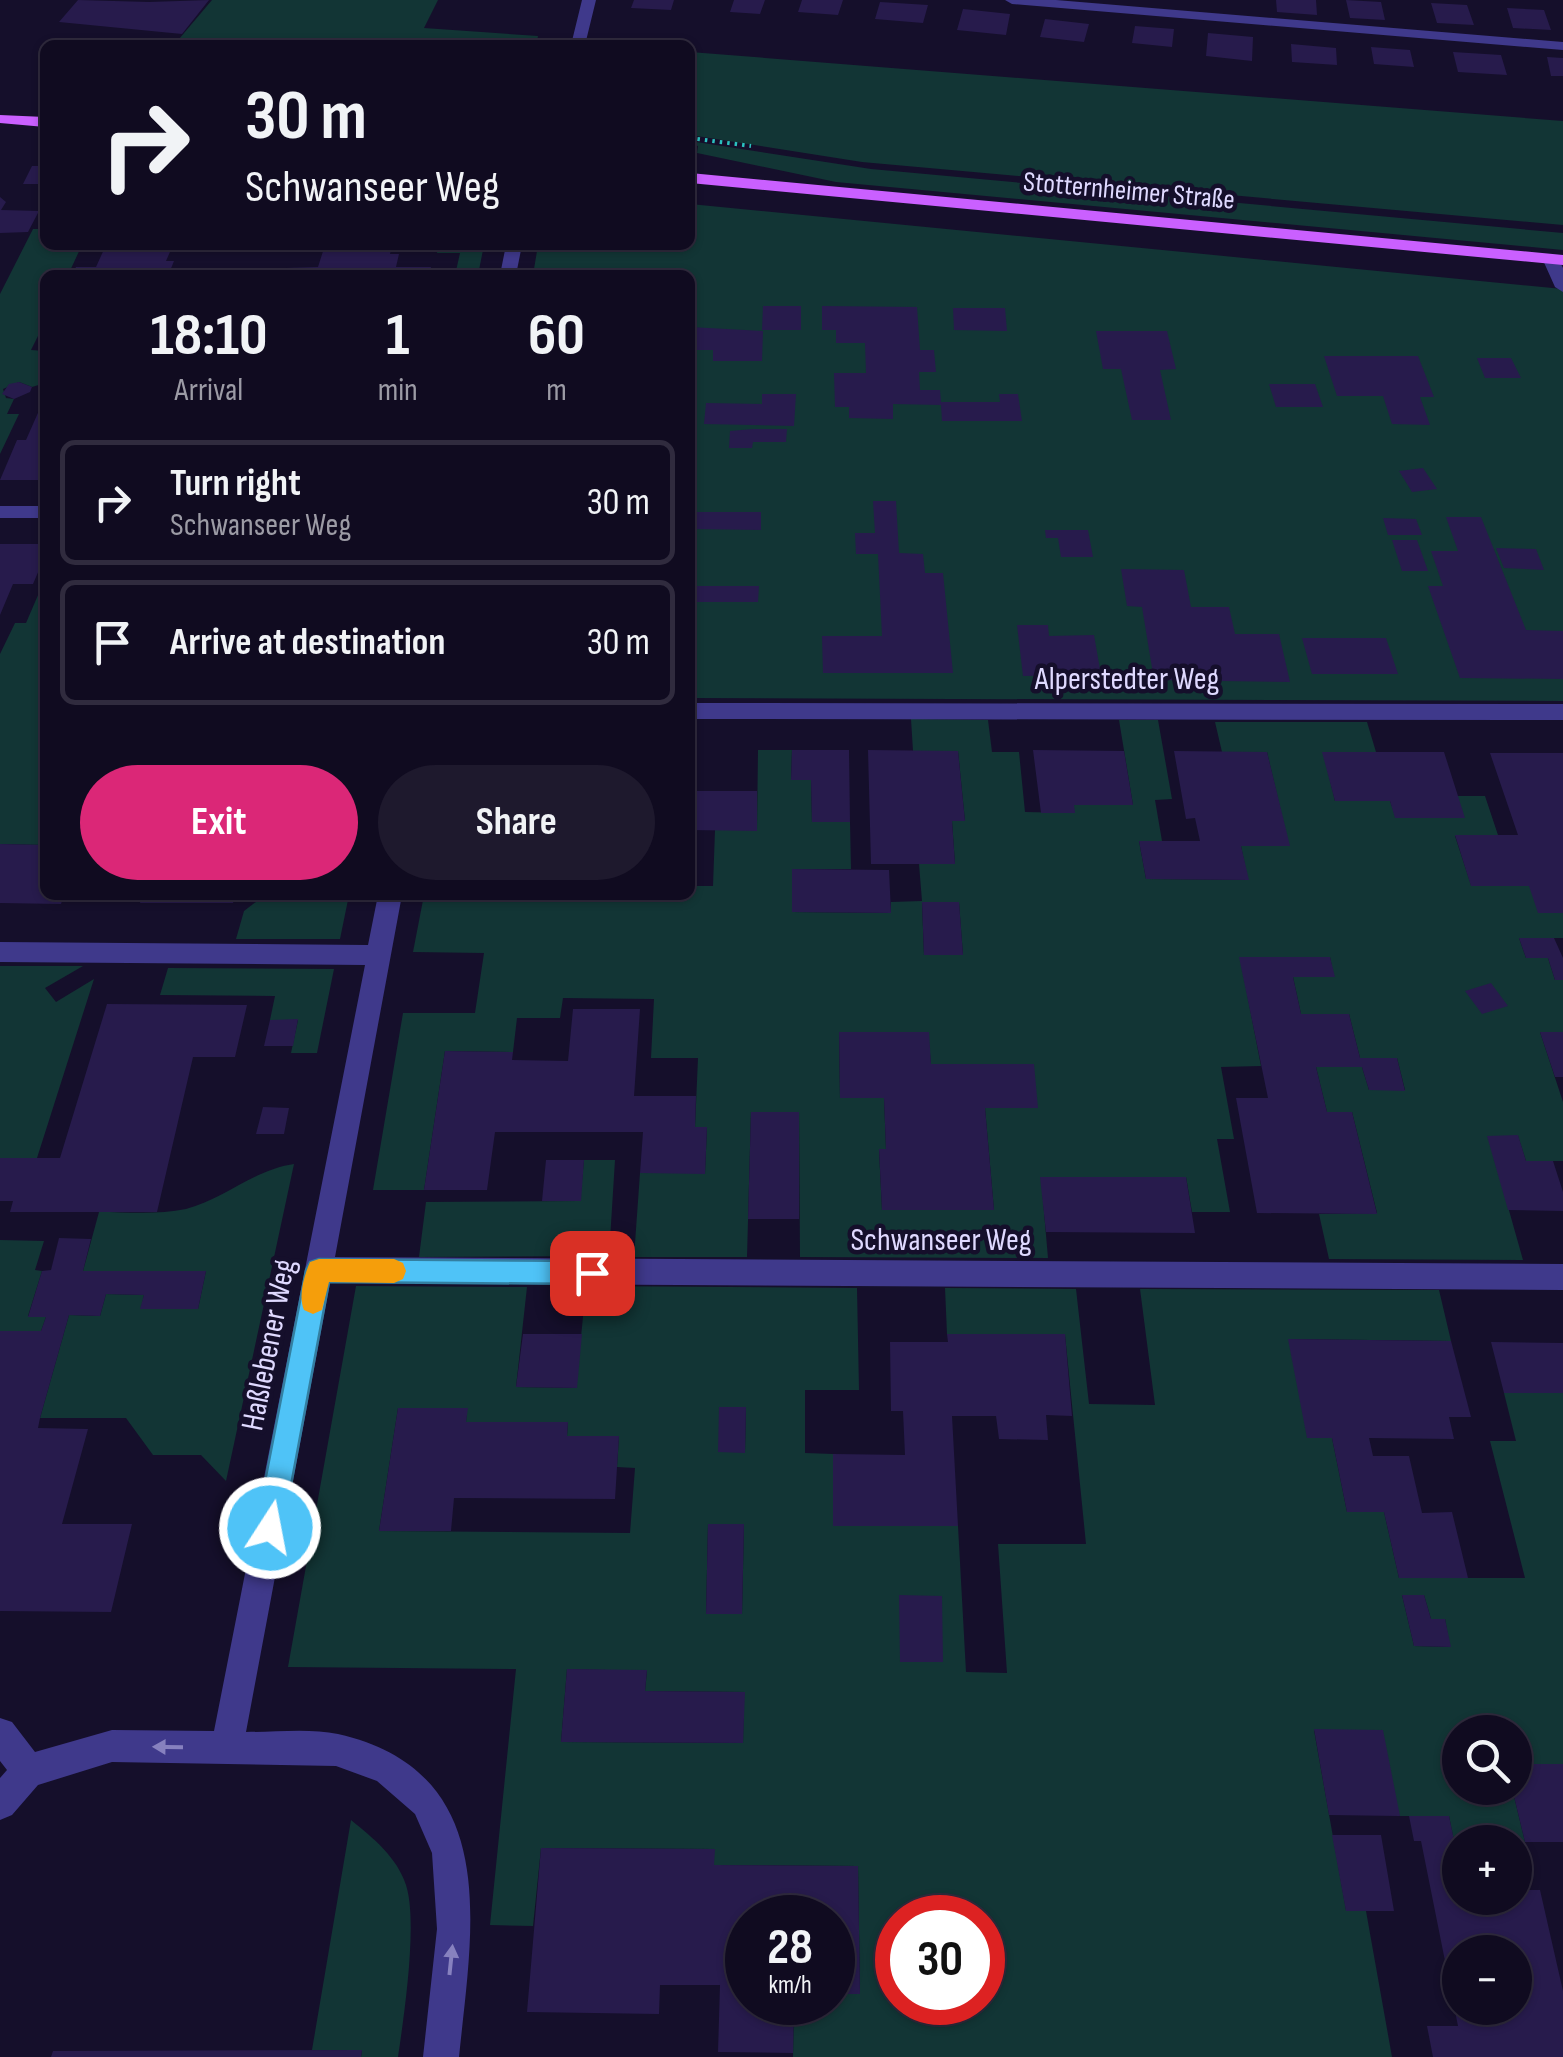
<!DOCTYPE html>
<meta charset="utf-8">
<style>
body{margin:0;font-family:"Sofia Sans Condensed",sans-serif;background:#1e192d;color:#f1f3f6;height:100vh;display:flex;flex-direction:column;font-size:38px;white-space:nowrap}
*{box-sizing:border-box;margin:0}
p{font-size:32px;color:#9c9ba5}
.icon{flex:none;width:55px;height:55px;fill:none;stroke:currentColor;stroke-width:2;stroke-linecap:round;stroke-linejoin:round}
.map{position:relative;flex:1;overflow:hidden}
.drawer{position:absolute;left:40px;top:270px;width:655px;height:630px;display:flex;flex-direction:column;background:#100b20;border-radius:15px;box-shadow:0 2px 8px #0004,0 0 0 2px #302b3e}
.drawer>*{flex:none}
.top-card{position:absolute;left:40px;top:40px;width:655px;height:210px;border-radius:15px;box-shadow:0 2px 8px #0004,0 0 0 2px #302b3e;background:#100b20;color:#f1f3f6;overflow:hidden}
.controls{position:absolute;left:1442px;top:1715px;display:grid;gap:20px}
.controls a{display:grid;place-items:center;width:90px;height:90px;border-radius:50%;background:#100b20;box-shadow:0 2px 8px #0004,0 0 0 2px #302b3e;font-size:50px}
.speed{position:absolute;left:725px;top:1895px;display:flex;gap:20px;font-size:50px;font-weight:700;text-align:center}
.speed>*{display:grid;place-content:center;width:130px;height:130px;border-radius:50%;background:#100b20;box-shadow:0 2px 8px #0004,0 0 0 2px #302b3e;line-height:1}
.speed small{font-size:25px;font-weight:400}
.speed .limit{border:15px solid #d22;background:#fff;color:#111}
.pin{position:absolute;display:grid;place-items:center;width:85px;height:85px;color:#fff;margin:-42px;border-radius:20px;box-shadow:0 5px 15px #0006}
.me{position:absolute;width:110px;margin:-55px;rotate:11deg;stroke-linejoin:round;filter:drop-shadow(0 0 8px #0008)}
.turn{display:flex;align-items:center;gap:35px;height:210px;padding:0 40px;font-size:45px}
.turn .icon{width:130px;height:130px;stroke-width:2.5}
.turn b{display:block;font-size:70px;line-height:85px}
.eta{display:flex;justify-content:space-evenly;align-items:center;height:170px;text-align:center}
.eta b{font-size:60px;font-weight:700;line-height:70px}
.action{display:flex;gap:20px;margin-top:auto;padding:20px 40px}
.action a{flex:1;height:115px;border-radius:60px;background:#db2777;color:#fff;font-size:40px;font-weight:700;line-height:115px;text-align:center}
.action a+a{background:#1e192d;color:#f1f3f6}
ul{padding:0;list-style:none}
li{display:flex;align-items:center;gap:30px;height:125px;margin:0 20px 15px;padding:0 20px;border:5px solid #302b3e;border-radius:15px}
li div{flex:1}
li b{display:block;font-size:38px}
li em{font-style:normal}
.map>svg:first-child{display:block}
.green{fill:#123535;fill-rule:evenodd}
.building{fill:#271b4c;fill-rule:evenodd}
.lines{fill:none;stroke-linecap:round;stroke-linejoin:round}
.path{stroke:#2bc1bf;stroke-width:4;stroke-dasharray:2.5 5;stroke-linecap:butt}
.minor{fill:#3f398b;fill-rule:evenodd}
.major{fill:#ca60ff;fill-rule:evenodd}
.oneway{fill:#8781bf}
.route{fill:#4fc3f7;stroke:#337fa1;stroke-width:2.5}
.slow{fill:#f59e0b}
.labels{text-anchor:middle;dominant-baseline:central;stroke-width:9;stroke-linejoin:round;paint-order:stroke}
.far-street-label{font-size:28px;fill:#dfd9ff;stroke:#150f2b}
.street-label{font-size:32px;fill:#dfd9ff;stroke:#150f2b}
</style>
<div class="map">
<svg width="1563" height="2057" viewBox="0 0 1563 2057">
<rect width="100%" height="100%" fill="#150f2b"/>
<!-- green -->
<path class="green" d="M212 0H438L424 28 538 36 536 45H174Z
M690 52 1563 121V225L862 162 690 135Z
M690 141 871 169 1563 233V250L836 182 697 153 698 146 690 145Z
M690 204 1563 289V701L690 698V275H533L538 245H690Z
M33 229H45V245H82L68 275H45V322L31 350 45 351V383L32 387 19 382 3 389 6 398 14 399 7 414H19L0 454V294Z
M438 245H484L478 275H438V272L456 271 460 253H437Z
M45 579V845L0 844V654L15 623H26Z
M911 719 988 720 992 752H1019L1025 812 1074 813V805H1133L1119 720H1158L1172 799 1155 800 1162 841H1139L1146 879 1248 880 1241 846H1289L1267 752H1222L1215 722H1367L1376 752H1323L1335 801H1390L1396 818H1464L1457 796H1485L1498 835 1455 836 1471 885 1529 886 1563 913V938H1519L1526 958H1548L1555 980H1563V1032H1540L1563 1102V1161H1526L1518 1136H1488L1523 1260 1329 1259 1319 1214 1377 1213 1352 1112H1327L1316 1067H1362L1369 1090H1405L1397 1058H1360L1349 1014H1301L1293 977H1334L1330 957H1240L1261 1066 1221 1067 1234 1139H1217L1230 1212H1192L1186 1177H1041L1048 1258 800 1257 799 1112H751L747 1257H634L640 1173H705L707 1128 695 1127 698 1058H651L654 999 563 998 560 1018H517L513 1052 445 1051 424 1190H373L403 1013H475L484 953 413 952 424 895H690V886H713L715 830H757L758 750H792L791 780H811L812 822H850L851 869H792V912L891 913V902L922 901 919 864H955L952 821H965L958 751H913ZM922 903H959L963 955H924ZM839 1032H928L931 1064 1034 1065 985 1108 994 1210H882L879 1150 886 1149 884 1098H840Z
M265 895H349L340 939H236L244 911Z
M0 966H83L45 988 56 1002 94 979 37 1158H0Z
M168 968 334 969 317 1053H291L298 1020H270L275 996 160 995Z
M584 1160H615L609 1256 419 1257 426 1202 580 1201Z
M294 1164 226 1481 201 1455H153L126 1418H40L69 1315 100 1316 106 1294 144 1295 141 1309H198L206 1271H83L99 1212C127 1212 158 1215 186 1209 225 1199 253 1170 294 1164Z
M0 1240 44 1241 35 1270 42 1271 28 1316 46 1317 41 1331H0Z
M356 1286 527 1287 516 1387 576 1388 586 1286 857 1288 859 1390H805V1453L833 1454 834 1526H958L966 1672 1007 1673 998 1544H1086L1065 1335 947 1334 945 1288 1076 1289 1089 1404 1155 1405 1140 1289 1439 1290 1451 1341 1289 1339 1332 1438 1347 1512H1384L1399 1578H1525L1490 1441H1516L1504 1393H1563V1764H1515V1732H1460V1788H1512L1525 1842 1454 1841 1449 1816H1400L1314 1730 1346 1910 1366 1911 1392 2057H793L794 2003 832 2002 833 1994H860L858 1866 714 1865V1849L541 1848 533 1926 490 1925 516 1669 288 1667ZM719 1407 746 1408 745 1452H719ZM398 1408H467L466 1422H568L567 1436H619L617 1467 635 1468 630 1533 379 1531ZM744 1524 742 1614H706L708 1525ZM1402 1595H1424L1431 1619H1445L1450 1647 1414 1646ZM567 1669 647 1671 645 1691 744 1692 743 1743 561 1742ZM898 1918H982V2002H898Z
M351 1820C373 1838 397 1857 406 1885 418 1922 404 2016 398 2057H361L362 2050H312Z"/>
<!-- building -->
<path class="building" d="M78 0 149 2 209 0 182 34 59 22Z
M634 0H674L671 10 631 8Z
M734 0H765L760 14 730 12Z
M802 0H843L838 15 798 12Z
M1276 0H1316L1317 15 1277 12Z
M1346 0 1381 2 1385 20 1350 18Z
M880 2 928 5 923 23 875 19Z
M1431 3 1467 5 1474 25 1437 23Z
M1507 8 1544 10 1551 30 1513 28Z
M963 9 1010 14 1006 35 957 30Z
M1045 19 1089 24 1084 42 1040 37Z
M1135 26 1174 29 1172 47 1132 43Z
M1208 33 1253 37 1252 61 1206 56Z
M1291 44 1336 48 1337 65 1292 62Z
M1371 47 1410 50 1414 67 1374 64Z
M1453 52 1501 55 1507 75 1458 72Z
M1547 57 1563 58V76H1551Z
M32 166H45V184H23Z
M0 197 6 202 1 210 39 211 28 232 0 233Z
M106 245H173L166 261H174L170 271H187L185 275H72L76 267H96Z
M325 245H392L390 254H399L396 267H431L430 275H284L286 268 318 267Z
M763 306H801V330H762Z
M822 306 917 307 920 350H934L936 372H919L920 390H940L941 402H1000L999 394H1018L1022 421H942L941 405 893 404V419L849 418V407H835L834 373H866L865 343H836V330H822Z
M953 308H1005L1007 331 954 330Z
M690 327 763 331 762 361H713V350H690Z
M1096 331H1167L1176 369 1160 370 1171 420H1132L1121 369H1103Z
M1324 356H1418L1434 397H1420L1430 425 1392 424 1383 396H1337Z
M1477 358H1511L1521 378H1485Z
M19 382 32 387 30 392 14 399 2 394 9 384Z
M1269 384H1315L1323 407H1276Z
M762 394H796L794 426 704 424 706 403 762 404Z
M45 397V480H0L17 440H26Z
M753 429H787L786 442H753L752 448H729L730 431Z
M1423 468 1437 489 1412 492 1399 471Z
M873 501H896L899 553 923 554 925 573H943L953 673H823L822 636H882L878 554H856L855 533H875Z
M690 512H761V530L690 529Z
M1446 517H1481L1526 630 1563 631V679L1460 678 1428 586H1443L1431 551H1458Z
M1383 518 1416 519 1422 535H1388Z
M1045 530H1088L1093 557H1061L1058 538H1046Z
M1392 540H1417L1428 571H1402Z
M0 544H45V556L33 584H13L0 615Z
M1496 548 1536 549 1544 570 1504 568Z
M1121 569 1184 570 1191 607H1229L1235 634H1279L1290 682 1154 680 1142 607 1127 606Z
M693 586H759L758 602H691Z
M1017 625H1048L1049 636 1094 635 1101 675 1023 676Z
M1302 638H1386L1398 674H1312Z
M792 750H849L850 822H812L811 780H791Z
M868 750 958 751 965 821H952L955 864H871Z
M1033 750 1124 751 1133 805H1074L1075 813H1041Z
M1174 751 1267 752 1290 846H1241L1249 880 1146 879 1139 841H1200L1195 818 1186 819Z
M1322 752H1444L1465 818H1395L1390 801H1335Z
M1490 753H1563V913H1538L1529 886H1471L1455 835H1518Z
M690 791H757V831L690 830Z
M0 844 45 845V895H64L61 904 0 903Z
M792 869 889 870 891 913 792 912Z
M142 895H235L233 903H140Z
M922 902H959L963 955H924Z
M1519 938H1554L1563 958V980H1555L1548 958H1526Z
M1239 957H1330L1335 977H1293L1301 1014H1349L1360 1058H1397L1405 1091 1369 1090 1362 1067H1316L1327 1112H1352L1377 1214 1257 1213 1236 1098H1268Z
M1491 983 1508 1006 1482 1014 1465 991Z
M107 1004 247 1005 235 1057H193L157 1212H10L13 1201H0V1158H60Z
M573 1009H640L634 1096H696L695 1127H707L705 1174 640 1173 643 1132H495L487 1190H424L445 1051 513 1052 512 1060 568 1061Z
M298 1019 293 1046H264L270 1020Z
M839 1032H929L931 1064H1034L1038 1108H985L994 1210H882L879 1149H886L884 1098H840Z
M1540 1032H1563V1077H1555Z
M263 1107 289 1108 284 1134H256Z
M751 1112H799V1219H748Z
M1518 1135 1526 1161H1553L1563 1192V1211L1508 1210 1487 1136Z
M546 1160H584L581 1201H542Z
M1040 1177H1186L1195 1233 1046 1232Z
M59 1238 91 1239 83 1271H206L198 1309H140L144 1295 106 1294 100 1316 69 1315 40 1418 38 1428 88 1429 62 1524H132L111 1612 0 1611V1331H41L46 1317H28L42 1271 51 1270Z
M523 1334H582L577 1388 516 1387Z
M947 1334H1065L1072 1416 1046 1415 1048 1440 999 1439 996 1416H952L958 1526H833V1454L905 1455 903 1411H891L890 1342H948Z
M1288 1339 1451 1341 1471 1417H1449L1454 1439 1369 1438 1373 1456H1409L1422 1513 1452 1512 1468 1578H1399L1384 1512H1347L1332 1438H1307Z
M1491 1342 1563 1343V1393H1504Z
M719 1407H746L745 1453 718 1452Z
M398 1408H468L466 1422H568L567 1436H619L615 1499 454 1498 451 1531H379Z
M708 1524H744L742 1614H706Z
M899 1595 942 1596 943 1662H900Z
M1402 1595H1424L1431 1619H1445L1451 1647 1414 1646Z
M567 1669 647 1670 645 1691 745 1692 743 1743 561 1742Z
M1314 1729 1383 1730 1400 1816 1329 1815Z
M1515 1764H1563V1842H1525L1512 1788H1515Z
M1409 1816H1449L1460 1869V1898H1515V1890H1540L1563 1991V2057H1433L1427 2026H1458L1421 1841H1414ZM1460 1952H1515V2008H1460Z
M1332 1835H1381L1394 1911H1346Z
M541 1848 715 1849 714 1865 858 1866 860 1994H832V1918H748V2002H794L793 2053 718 2052 720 1985H660L659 2014 527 2012Z
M362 2050 361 2057H51L53 2051Z"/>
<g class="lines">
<!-- path -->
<path class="path" d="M690 138 751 146"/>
<!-- minor -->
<path class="minor" d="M582 0H596L585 45H571Z
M1005 0H1056L1563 42V50L1012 4Z
M506 245H522L516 275H500Z
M1544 254 1558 258 1563 268V292L1555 287 1542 258Z
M0 506H45V518H0Z
M690 703 1563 704V720L690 719Z
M378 895H402L335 1257 1563 1264V1290L330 1283 246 1732C275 1732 310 1728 338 1734 504 1772 472 1928 459 2057H423L437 1929 432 1853 415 1814 377 1781 336 1766 112 1762 38 1785 12 1815 0 1820V1778L7 1770 0 1761V1718L12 1722 35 1752 112 1730 214 1731 365 965 0 962V942L368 945Z"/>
<!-- major -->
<path class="major" d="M0 115 45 117V127L0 123Z
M690 173 1563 255V265L690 183Z"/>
</g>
<!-- one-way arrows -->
<defs><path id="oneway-solid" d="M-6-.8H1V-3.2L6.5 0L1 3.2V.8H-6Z" transform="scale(2.5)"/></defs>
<g class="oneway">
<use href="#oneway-solid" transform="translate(168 1747) rotate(-179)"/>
<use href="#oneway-solid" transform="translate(451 1960) rotate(-84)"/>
</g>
<!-- route -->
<path class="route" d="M319 1259 592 1261 600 1264 604 1273 600 1281 592 1284 329 1282 283 1528 279 1537 270 1541 260 1537 256 1528 306 1270 310 1262Z"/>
<!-- slow -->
<path class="slow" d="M319 1259H394L403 1263 406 1271 403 1279 394 1283 329 1282 322 1310 313 1314 304 1310C298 1296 304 1276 310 1262Z"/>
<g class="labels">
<!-- far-street labels -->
<g class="far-street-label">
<text transform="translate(1129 191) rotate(5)">Stotternheimer Straße</text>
</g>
<!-- street labels -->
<g class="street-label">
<text x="1127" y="679">Alperstedter Weg</text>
<text x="941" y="1240">Schwanseer Weg</text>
<text transform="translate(269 1345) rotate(-79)">Haßlebener Weg</text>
</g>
</g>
</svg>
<div class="controls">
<a><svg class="icon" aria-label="search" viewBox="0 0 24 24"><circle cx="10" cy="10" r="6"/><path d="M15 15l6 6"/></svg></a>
<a>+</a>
<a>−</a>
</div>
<div class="speed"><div>28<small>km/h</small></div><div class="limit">30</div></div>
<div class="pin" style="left:592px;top:1273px;background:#d93025"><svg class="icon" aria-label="arrive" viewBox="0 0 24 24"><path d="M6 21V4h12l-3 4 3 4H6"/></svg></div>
<svg class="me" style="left:270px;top:1528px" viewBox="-20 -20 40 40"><circle r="17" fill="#4fc3f7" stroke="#fff" stroke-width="3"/><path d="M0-11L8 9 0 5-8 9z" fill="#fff"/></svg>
<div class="top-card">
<div class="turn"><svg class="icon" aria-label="right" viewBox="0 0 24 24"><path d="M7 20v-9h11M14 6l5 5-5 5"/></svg><div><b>30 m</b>Schwanseer Weg</div></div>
</div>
<section class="drawer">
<div class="eta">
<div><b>18:10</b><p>Arrival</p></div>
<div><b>1</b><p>min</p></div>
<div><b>60</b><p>m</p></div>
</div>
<ul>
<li><svg class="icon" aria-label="right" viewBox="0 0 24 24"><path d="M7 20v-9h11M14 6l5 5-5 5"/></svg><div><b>Turn right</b><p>Schwanseer Weg</p></div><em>30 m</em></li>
<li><svg class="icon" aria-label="arrive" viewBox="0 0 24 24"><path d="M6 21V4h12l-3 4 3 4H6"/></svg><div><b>Arrive at destination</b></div><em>30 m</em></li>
</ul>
<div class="action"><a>Exit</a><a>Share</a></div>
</section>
</div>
